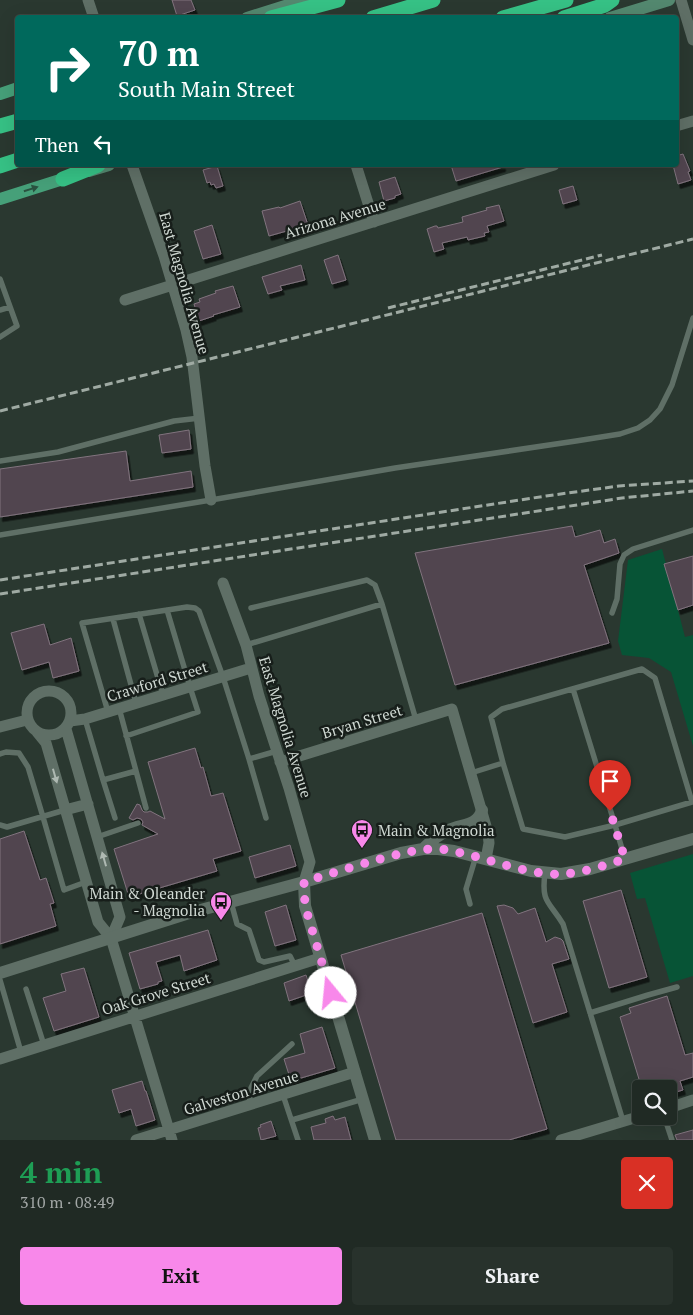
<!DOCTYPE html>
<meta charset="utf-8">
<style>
body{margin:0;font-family:"PT Serif",serif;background:#28322c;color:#f1f3f6;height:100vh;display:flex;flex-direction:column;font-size:19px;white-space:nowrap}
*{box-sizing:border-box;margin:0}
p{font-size:16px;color:#a2a7a6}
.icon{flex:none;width:28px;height:28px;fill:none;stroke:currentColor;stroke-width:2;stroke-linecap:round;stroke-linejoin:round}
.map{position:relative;height:1140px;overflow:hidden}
.sheet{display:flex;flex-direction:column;background:#202a24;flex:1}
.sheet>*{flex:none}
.top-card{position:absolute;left:15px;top:15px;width:664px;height:152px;border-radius:5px;box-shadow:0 5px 20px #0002,0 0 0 1px #3d4641;background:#00695c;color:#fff;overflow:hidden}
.fabs{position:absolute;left:632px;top:1080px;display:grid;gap:10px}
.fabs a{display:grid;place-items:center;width:45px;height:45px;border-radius:5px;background:#202a24;box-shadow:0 5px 20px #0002,0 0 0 1px #3d4641;font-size:25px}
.pin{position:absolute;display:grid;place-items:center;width:42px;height:42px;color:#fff;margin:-51px -21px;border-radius:50% 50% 50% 0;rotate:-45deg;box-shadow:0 0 5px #0007}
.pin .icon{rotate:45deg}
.me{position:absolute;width:55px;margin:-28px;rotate:343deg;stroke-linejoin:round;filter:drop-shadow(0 0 4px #0008)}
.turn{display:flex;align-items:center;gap:18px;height:105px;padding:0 20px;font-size:22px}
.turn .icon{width:65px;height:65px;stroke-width:2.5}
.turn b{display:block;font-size:35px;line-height:42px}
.then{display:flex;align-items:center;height:48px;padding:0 20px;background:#0003;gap:10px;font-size:19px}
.round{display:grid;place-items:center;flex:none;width:52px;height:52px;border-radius:5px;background:#28322c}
.summary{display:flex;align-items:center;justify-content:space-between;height:85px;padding:0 20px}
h1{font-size:30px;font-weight:700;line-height:38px;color:#1e9e55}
.primary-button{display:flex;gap:10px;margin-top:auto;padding:10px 20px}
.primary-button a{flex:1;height:58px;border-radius:5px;background:#f888ea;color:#111;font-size:20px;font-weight:700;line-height:58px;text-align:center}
.primary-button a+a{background:#28322c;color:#f1f3f6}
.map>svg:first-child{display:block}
.green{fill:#075436}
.building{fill:#51454f;stroke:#81737e;filter:url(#shadow)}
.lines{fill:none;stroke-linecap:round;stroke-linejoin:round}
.service{stroke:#5f6f66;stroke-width:5.5}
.minor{stroke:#5f6f66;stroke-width:11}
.tertiary{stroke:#5f6f66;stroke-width:12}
.secondary{stroke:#53886f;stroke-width:12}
.primary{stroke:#46a079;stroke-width:12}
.motorway{stroke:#36c185;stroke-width:15}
.rail{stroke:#9faaa3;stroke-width:3;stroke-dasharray:8 4;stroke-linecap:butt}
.oneway{fill:#2a5240}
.oneway2{fill:#aeb9b2}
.route{stroke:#f888ea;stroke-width:9;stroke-dasharray:0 16.2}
.labels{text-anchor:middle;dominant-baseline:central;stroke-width:5;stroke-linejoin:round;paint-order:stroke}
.street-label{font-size:15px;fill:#d0d9d3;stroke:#171e1a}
.poi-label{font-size:15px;fill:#d0d9d3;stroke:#171e1a;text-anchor:start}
</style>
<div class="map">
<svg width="693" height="1140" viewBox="0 0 693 1140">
<defs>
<filter id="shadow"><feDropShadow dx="2.5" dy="4.5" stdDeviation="0" flood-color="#0009"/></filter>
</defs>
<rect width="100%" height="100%" fill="#2a3830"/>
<!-- green -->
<path class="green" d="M662 549 685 637 693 635V746L671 672 649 658 622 655 618 641 628 560Z
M693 854V976L670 983 645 898 637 899 630 873Z"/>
<!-- building -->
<path class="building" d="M172 0H191L195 10 177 16Z
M683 154 690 171 688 172 691 180 678 184 673 165H676V156Z
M451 165H503V167L456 181Z
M217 166 223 186 216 188 214 184 211 185 210 182 207 183 203 170Z
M395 177 401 194 395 196V198L384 201 379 182Z
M573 186 577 200 563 204 559 190Z
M300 201 308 225 269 236 262 211 279 207 280 208Z
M499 205 504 221 487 226 489 232 484 233 485 236 468 240 467 237 442 243 444 249 434 252 427 229 435 226H437L438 228 463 222 462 217 487 210 486 208Z
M212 225 221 254 203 259 194 231Z
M338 255 346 280 332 284 324 260Z
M301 265 305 280 280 286 282 290 268 294 262 277Z
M233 286 240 307 213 315 214 316 199 321 194 304 200 302 199 299 216 293 215 291Z
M189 430 191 449 162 453 159 435Z
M126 451 130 481 191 471 193 487 0 517V469Z
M572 526 575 537 600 530 604 543 615 539 619 553 584 565 609 643 455 685 415 553Z
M693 556V605L678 610 664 564Z
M44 624 50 645 71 638 79 671 53 678 49 662 22 670 11 633Z
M195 748 201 768 203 767 211 796 223 793 241 851 213 859 217 871 129 897 114 849 158 834 142 825 143 822 141 819 137 818 133 820 129 818 137 804 140 805 142 810 144 812H148L150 811 165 819 148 762Z
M24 831 40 880 46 878 54 903 50 904 56 926 0 944V839Z
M290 845 296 866 255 878 249 857Z
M621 890 647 977 609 988 583 901Z
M286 905 296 940 275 946 265 912Z
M504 905 513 908 518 914 535 908 546 942 555 937 561 939 563 941 569 959 552 964 567 1012 533 1023 497 906Z
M482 913 547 1129 509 1140H396L341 955Z
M208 930 217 960 184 971 180 955 156 962 162 981 158 982V984L140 989 129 953Z
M84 968 99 1017 54 1031 43 998 66 991 61 974Z
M306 975 312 993 289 1001 284 983Z
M667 996 685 1055 693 1053V1077L680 1081 683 1090 669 1094V1089H642L620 1017 631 1013 629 1008Z
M322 1027 335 1068 291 1081 284 1059 305 1053 300 1034Z
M142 1081 145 1091H146L155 1120 136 1126 131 1109 119 1113 112 1090Z
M333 1116 335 1120 345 1117 351 1140H314L311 1127 326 1123 325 1119Z
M271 1121 276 1136 261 1140 258 1128 261 1127 260 1125Z
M693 1130V1140H677L675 1135Z"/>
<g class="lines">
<!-- service -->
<path class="service" d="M0 279 17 326 0 337
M0 310 10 307
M0 461 58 452 174 421 200 418
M0 535 211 500 395 468 576 441 620 434 638 428 650 420 660 409 672 385 693 318
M251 608 367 580 375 585 382 604
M612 613 617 599 620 564 624 555 633 549 693 530
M139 614 163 695
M113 619 136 703
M246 645 382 604 416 720
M119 708 146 808
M108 712 82 623 187 607 195 608 199 611 223 677 249 759 277 751
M85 719 103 780 136 771
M126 736 198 712 190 687 167 610
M0 754 6 752 19 753 28 767 43 817 64 890 86 882
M249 759 266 818
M503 763 523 829 565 837 615 825 573 689
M471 773 503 763 491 717 502 709 642 669 655 678 692 802 615 825 625 859
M103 780 115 818
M0 825 7 827 65 810
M97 837 138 823
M545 873C541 903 549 901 563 924L623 1121
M231 902 237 924 249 930 259 960 264 962 290 956 295 966
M470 904 466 889 476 856
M0 980 21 1052
M26 989 44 1045
M590 1013 648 995 677 987
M283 1095 298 1140
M249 1105 251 1088 257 1076 292 1044
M664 1116 672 1140
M292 1120 363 1099"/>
<!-- minor -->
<path class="minor" d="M88 0 94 18
M681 0 693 40
M676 126 693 121
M132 165 164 256 186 330 192 357 205 466 211 500
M356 165 374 222
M125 300 554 165
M223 583 246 645 259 696 289 788 310 862 304 882
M27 713a22 22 0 1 1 44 0a22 22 0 1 1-44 0Z
M70 721 85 719 251 668
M0 727 27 720
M66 729 120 917 111 938
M37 732 46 743 98 922 111 938 172 1140
M280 762 452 709 488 833 489 843 486 859
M65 810 88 804
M0 1059 320 958
M669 1108 693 1100
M136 1140 355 1072
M561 1140 641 1116"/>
<!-- tertiary -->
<path class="tertiary" d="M423 849C431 841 439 834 449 830 462 824 478 826 482 810
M304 882 305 906 375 1140
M0 973 186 914 304 882 401 853 423 849H438L454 851 531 871 561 874 590 869 693 839"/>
<!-- secondary -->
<path class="secondary" d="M247 18 304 0
M610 18 669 0
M89 171 109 165"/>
<!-- primary -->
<path class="primary" d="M0 94 18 88
M0 199 63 179"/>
<!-- motorway -->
<path class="motorway" d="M271 18 338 0
M373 18 433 0
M503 18 566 0
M564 18 605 5 612 0
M0 126 18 121
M0 166 18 160
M63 179 98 165"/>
<!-- rail -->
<path class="rail" d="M388 308 602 255
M0 411 693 239
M0 580 546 496 619 486 693 481
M0 594 622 498 693 491"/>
</g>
<!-- one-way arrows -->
<defs><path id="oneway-solid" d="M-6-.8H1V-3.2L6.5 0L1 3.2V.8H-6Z" transform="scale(1.25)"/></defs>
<use class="oneway" href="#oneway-solid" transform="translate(31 189) rotate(-18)"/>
<g class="oneway2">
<use href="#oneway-solid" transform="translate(55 776) rotate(74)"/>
<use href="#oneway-solid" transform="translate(104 859) rotate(-106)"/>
</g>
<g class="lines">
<!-- route -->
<path class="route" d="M331 993 305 906 304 882C329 874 355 866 380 859 399 854 417 849 436 849 446 849 456 852 466 854 494 861 534 876 562 874 584 873 605 865 625 859L610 811"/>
</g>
<!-- icons -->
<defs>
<g id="bus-pin" transform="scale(1.125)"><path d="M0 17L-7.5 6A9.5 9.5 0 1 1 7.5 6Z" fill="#f888ea" stroke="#171e1a"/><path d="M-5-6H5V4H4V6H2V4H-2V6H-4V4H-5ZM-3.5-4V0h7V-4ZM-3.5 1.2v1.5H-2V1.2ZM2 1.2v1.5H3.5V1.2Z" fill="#111"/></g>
</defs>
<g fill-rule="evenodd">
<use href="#bus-pin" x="362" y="830"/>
<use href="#bus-pin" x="221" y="902"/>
</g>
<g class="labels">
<!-- street labels -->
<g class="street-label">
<text transform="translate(335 218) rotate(-17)">Arizona Avenue</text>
<text transform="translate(185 283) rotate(74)">East Magnolia Avenue</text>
<text transform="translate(157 681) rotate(-17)">Crawford Street</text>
<text transform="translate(362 721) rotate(-17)">Bryan Street</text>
<text transform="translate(286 727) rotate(73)">East Magnolia Avenue</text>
<text transform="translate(156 993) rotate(-17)">Oak Grove Street</text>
<text transform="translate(241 1092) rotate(-17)">Galveston Avenue</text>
</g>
<!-- poi labels -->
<g class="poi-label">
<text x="378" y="830">Main &amp; Magnolia</text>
<text x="205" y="893" text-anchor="end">Main &amp; Oleander<tspan x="205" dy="17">- Magnolia</tspan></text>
</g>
</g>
</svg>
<div class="fabs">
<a><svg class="icon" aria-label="search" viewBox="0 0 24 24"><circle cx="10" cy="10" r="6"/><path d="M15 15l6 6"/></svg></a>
</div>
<div class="pin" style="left:610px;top:811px;background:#d93025"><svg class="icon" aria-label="arrive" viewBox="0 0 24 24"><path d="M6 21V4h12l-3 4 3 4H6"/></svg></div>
<svg class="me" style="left:331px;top:993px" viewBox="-20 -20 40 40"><circle r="19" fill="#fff"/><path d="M0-13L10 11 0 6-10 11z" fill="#f888ea"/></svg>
<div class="top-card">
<div class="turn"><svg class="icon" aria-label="right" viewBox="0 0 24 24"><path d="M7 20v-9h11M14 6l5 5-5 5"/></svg><div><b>70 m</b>South Main Street</div></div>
<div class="then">Then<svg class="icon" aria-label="left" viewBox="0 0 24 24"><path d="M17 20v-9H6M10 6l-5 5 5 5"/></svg></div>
</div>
</div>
<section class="sheet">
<div class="summary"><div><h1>4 min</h1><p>310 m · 08:49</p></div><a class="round" style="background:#d93025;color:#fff"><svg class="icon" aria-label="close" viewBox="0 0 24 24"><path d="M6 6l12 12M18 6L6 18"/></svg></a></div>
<div class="primary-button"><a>Exit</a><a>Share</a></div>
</section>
